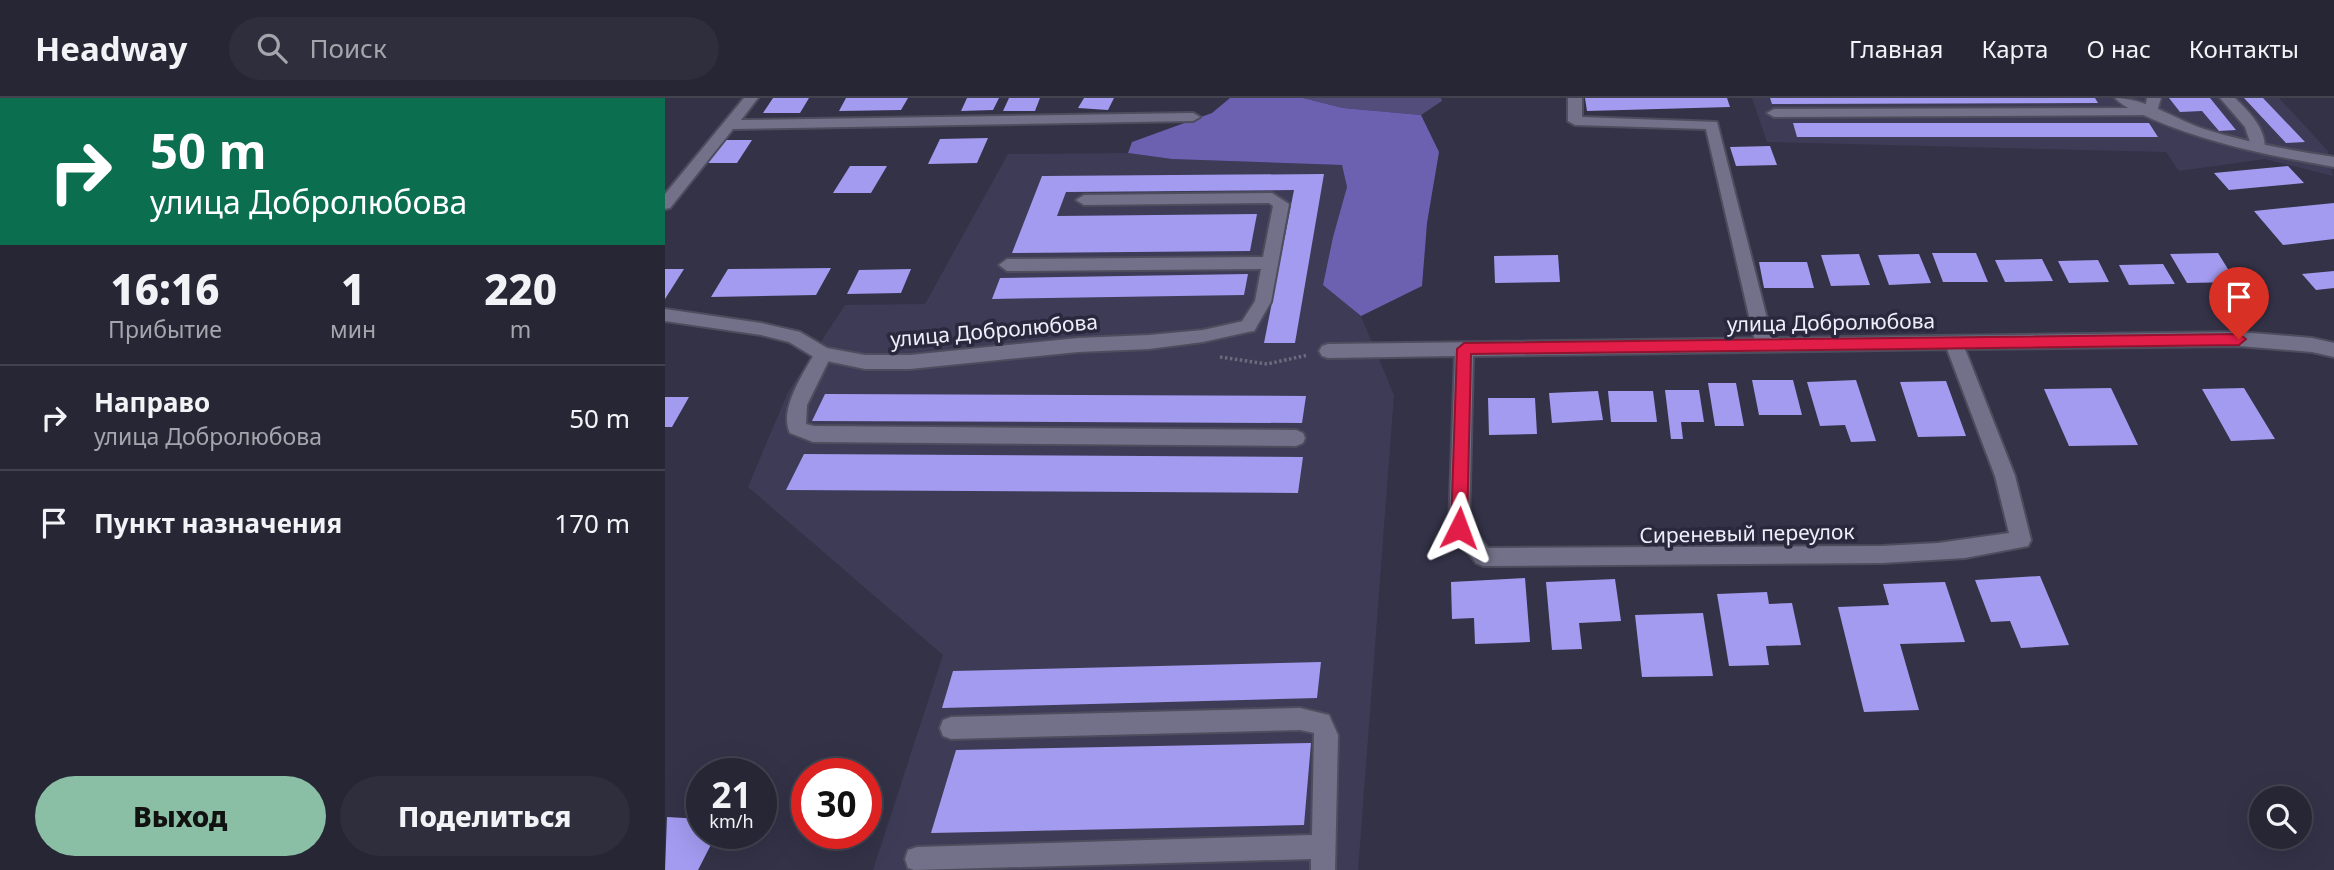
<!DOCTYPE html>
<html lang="ru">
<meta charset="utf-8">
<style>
body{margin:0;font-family:"Noto Sans",sans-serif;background:#2f2e3d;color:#f1f3f6;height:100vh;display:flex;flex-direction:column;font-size:26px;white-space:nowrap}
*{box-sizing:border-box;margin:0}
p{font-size:23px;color:#a4a5ad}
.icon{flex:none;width:38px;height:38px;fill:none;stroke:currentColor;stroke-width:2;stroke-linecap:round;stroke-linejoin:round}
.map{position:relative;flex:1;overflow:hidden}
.details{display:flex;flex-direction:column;background:#272635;width:665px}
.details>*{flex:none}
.hud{background:#0b6e4f;color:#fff;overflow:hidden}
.buttons{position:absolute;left:1584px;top:688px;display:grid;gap:14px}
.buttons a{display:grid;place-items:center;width:63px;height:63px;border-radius:50%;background:#272635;box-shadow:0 7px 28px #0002,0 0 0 2px #434350;font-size:35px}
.speed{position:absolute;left:21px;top:660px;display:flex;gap:14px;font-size:35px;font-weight:700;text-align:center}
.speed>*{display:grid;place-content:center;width:91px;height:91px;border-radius:50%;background:#272635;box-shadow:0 7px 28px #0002,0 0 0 2px #434350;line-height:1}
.speed small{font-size:18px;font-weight:400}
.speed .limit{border:10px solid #d22;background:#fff;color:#111}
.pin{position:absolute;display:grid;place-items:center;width:60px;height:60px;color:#fff;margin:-72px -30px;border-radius:50% 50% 50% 0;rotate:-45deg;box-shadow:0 0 7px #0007}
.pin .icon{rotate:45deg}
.me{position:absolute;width:77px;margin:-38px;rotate:3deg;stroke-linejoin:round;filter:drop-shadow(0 0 5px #0008)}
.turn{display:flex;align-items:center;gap:24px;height:147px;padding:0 35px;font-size:32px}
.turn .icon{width:91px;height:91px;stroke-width:2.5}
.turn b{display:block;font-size:49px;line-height:60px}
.eta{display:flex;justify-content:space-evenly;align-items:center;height:119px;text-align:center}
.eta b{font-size:42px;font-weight:800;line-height:49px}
.button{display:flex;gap:14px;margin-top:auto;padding:14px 35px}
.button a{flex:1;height:80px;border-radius:42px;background:#8abfa5;color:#111;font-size:28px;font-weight:800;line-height:80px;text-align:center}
.button a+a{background:#2f2e3d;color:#f1f3f6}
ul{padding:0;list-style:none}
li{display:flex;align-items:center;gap:21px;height:105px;padding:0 35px;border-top:2px solid #434350}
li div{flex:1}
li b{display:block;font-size:26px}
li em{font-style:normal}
header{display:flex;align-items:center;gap:42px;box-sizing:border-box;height:98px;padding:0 35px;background:#272635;border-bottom:2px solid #434350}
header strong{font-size:33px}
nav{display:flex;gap:38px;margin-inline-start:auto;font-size:24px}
.search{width:490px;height:63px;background:#2f2e3d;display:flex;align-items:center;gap:18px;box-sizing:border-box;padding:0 24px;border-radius:38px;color:#a4a5ad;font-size:26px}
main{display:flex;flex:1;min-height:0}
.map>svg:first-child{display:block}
.built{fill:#3d3b56}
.green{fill:#524d7b}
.forest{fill:#6b61b0}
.building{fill:#a39bf0}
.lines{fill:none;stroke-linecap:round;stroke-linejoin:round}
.service-casing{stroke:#4e4d5e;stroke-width:4}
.minor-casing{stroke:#4e4d5e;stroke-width:4}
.path{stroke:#6c6b7d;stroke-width:3.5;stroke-dasharray:2.5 2.5;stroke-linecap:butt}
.service{fill:#727189;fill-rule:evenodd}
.minor{fill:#727189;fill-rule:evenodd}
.route{fill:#e11d48;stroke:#92132f;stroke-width:2}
.labels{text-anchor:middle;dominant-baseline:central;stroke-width:7;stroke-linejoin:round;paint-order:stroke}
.street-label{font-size:21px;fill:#eeeefb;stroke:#2a283d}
</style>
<header>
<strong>Headway</strong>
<div class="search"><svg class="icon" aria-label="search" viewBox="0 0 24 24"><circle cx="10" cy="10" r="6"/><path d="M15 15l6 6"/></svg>Поиск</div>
<nav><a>Главная</a><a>Карта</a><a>О нас</a><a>Контакты</a></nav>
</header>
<main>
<section class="details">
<div class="hud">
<div class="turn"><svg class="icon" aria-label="right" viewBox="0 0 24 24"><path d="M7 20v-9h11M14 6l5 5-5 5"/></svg><div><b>50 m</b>улица Добролюбова</div></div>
</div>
<div class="eta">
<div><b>16:16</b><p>Прибытие</p></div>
<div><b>1</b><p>мин</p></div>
<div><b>220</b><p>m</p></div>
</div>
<ul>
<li><svg class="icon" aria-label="right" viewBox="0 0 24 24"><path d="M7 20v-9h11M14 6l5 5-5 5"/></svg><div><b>Направо</b><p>улица Добролюбова</p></div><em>50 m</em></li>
<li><svg class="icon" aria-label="arrive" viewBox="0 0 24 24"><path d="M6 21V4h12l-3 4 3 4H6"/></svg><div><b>Пункт назначения</b></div><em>170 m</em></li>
</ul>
<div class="button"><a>Выход</a><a>Поделиться</a></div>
</section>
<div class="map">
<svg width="1669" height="772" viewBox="0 0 1669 772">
<rect width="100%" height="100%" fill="#343247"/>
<!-- built -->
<path class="built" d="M1087 0H1614L1663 53 1668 78 1600 61 1514 73 1501 54 1102 44Z
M463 55 507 61 677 67 682 89 668 139 658 187 696 218 729 297 693 772H208L278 557 83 389 123 294 180 207 260 206 343 56Z"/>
<!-- green -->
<path class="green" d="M638 0H776L777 3 756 17 678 10Z"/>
<!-- forest -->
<path class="forest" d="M565 0H638L678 10 756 17 774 54 762 125 757 188 696 218 658 187 668 139 682 89 677 67 507 61 463 55 467 44 547 15Z"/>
<!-- building -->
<path class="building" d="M108 0H144L135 15H98Z
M181 0H243L236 12 174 13Z
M302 0H334L328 12 296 13Z
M344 0H375L370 13H338Z
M419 0H449L443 12 413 10Z
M920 0H1062L1065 9 922 13Z
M1105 0H1430L1433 5 1107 6Z
M1504 0H1545L1571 32 1554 33 1537 13 1515 14Z
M1579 0H1598L1640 44 1621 45Z
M1128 25H1484L1493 39H1132Z
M323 40 312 65 263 66 275 41Z
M57 42H87L72 65H42Z
M1105 48 1112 67 1071 68 1065 49Z
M185 68H222L206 95H168Z
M1623 68 1639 85 1564 92 1549 75Z
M659 76 630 245H599L629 92 401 94 392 118 592 116 585 153 347 155 377 78Z
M1669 105V141L1618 147 1589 113Z
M1267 155H1311L1323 184H1278Z
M1553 155 1571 184 1522 185 1505 156Z
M1194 156 1205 187 1166 188 1156 157Z
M1254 156 1266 185 1224 187 1213 157Z
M893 157 895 184 830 185 829 158Z
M1377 161 1388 183 1340 184 1330 162Z
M1433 162 1444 184 1404 185 1393 163Z
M1094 164H1142L1149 190H1099Z
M1498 166 1510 186 1464 187 1454 167Z
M166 170 151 197 46 199 63 171Z
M0 171H19L0 201Z
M246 171 236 195 182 196 194 172Z
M1669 173V190L1651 192 1637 176Z
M583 176 579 197 327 201 335 180Z
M1087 282H1128L1137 317H1094Z
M1191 282 1211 343 1186 344 1180 327 1155 328 1142 284Z
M1281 283 1301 338 1253 339 1235 284Z
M1043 285H1071L1079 328H1050Z
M1446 290 1473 347 1404 348 1379 291Z
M1579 290 1610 341 1566 343 1537 291Z
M1000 292H1034L1039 324H1016L1018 341H1006Z
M933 293 938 322 887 325 884 295Z
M943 293H988L992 324H946Z
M160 296 641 298 637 325 147 323Z
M0 299H24L7 329H0Z
M823 300H870L872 336 824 337Z
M139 356 638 359 633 395 121 392Z
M1375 478 1404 547 1356 550 1345 523 1326 524 1310 482Z
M860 480 865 544 810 546 809 520 787 521 786 484Z
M950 481 956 523 914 525 917 551 887 552 881 484Z
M1280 484 1300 544 1235 546 1254 612 1199 614 1173 509 1224 507 1218 486Z
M1102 494 1104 506 1127 505 1136 547 1101 548 1104 567 1064 568 1052 496Z
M1038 515 1048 578 977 579 970 517Z
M656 564 652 600 277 610 288 573Z
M646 645 639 727 266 735 291 652Z
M2 719 37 721V735H52L33 772H0Z"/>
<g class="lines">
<!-- service casing -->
<g class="service-casing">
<path id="service" d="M903 0H917V19L1052 24 1109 248 1106 253H1094L1091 248 1041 31 910 27 903 23Z
M1482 0H1496L1491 17 1109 19 1102 15 1109 11 1480 10Z
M1555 0H1570C1584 14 1600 29 1600 50L1598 53H1588L1580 29Z
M607 95 624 106 606 204 589 233H577L574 228 590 203 596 171 342 173 334 167 342 161 598 159 608 108 604 105 419 107 411 102 419 97Z
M158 249 164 251 167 256 142 307 141 326 149 328 631 332 638 335 640 340 638 345 631 348 148 344 125 335C113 311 140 273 152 251Z
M635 610 664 617 673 637 670 772H646V761L249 772 243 770 240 761 243 752 252 749 647 737 649 635 635 632 286 641 278 638 275 630 278 622 286 619Z"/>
</g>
<!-- minor casing -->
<g class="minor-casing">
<path id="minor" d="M79 0H93L76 22 528 15 535 19 528 23 68 31 5 110 0 111V96Z
M1450 0C1480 0 1508 20 1536 30 1579 44 1624 52 1669 59V69C1607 58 1545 46 1487 21 1475 15 1459 10 1450 0Z
M0 211 96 225 135 234 162 250 200 257H245L413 240 484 237 538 232 583 222 589 223 592 228 589 233 583 234 538 244 484 251 413 254 245 271H200L152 261 124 244 96 237 0 223Z
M1574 234 1647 240 1669 245V259L1647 254 1574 248 1300 251 1350 378 1366 442 1363 448 1300 460 1217 465 818 468 811 465 784 430 790 258 663 260 657 258 654 253 657 248 663 246ZM1282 251 1330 378 1344 435 1273 445 1217 448 823 450 804 427 808 258Z"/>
</g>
<!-- path -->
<path class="path" d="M555 259 602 266 643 257"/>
<!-- service -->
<use href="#service" class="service"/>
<!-- minor -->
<use href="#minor" class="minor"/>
</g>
<!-- route -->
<path class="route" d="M1574 236 1581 241 1574 247 806 256 802 430 800 435H788L786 430 792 251 799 245Z"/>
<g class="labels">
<!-- street labels -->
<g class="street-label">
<text transform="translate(1166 224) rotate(-1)">улица Добролюбова</text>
<text transform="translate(329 232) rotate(-5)">улица Добролюбова</text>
<text transform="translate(1082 435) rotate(-1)">Сиреневый переулок</text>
</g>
</g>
</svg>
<div class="buttons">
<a><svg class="icon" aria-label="search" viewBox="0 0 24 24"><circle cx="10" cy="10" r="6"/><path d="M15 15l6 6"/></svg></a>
</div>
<div class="speed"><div>21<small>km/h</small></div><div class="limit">30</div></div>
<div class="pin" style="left:1574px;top:241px;background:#d93025"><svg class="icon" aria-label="arrive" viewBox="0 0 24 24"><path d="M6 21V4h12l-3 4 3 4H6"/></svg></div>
<svg class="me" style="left:794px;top:430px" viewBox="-20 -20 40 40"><path d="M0-17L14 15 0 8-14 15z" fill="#e11d48" stroke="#fff" stroke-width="4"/></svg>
</div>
</main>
